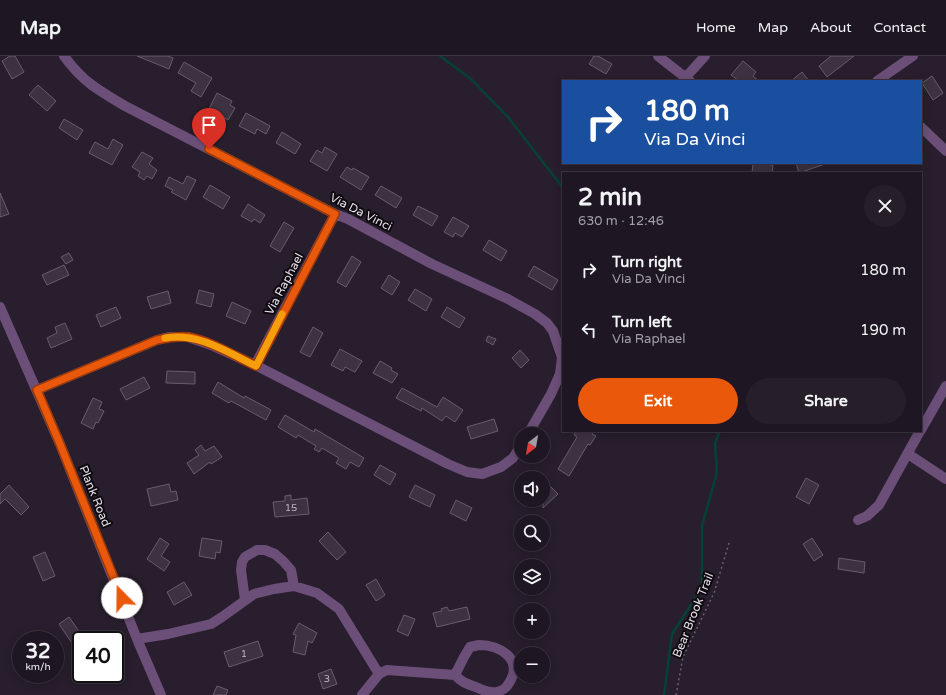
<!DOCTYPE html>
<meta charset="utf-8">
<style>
body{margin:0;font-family:"Varela Round",sans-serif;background:#261f2a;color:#f1f3f6;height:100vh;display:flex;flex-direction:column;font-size:15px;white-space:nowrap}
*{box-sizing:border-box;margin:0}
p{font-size:13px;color:#a19fa5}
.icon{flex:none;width:22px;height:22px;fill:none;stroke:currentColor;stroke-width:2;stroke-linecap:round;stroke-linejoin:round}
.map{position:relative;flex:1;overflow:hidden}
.panel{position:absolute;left:562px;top:116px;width:360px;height:260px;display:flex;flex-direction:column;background:#1e1622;border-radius:0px;box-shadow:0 2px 10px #0003,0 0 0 1px #3c3540}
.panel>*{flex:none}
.guide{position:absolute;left:562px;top:24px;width:360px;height:84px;border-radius:0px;box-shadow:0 2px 10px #0003,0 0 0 1px #3c3540;background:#1a4fa0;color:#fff;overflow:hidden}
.needle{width:26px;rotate:211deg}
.tools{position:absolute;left:514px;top:371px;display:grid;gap:8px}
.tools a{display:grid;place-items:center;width:36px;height:36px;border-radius:50%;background:#1e1622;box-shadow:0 2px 10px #0003,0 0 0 1px #3c3540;font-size:20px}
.speed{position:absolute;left:12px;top:575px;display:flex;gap:8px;font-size:20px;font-weight:700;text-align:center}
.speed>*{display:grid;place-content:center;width:52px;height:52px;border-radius:50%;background:#1e1622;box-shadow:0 2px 10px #0003,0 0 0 1px #3c3540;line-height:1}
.speed small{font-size:10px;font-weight:400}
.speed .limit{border:2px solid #111;border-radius:6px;background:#fff;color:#111}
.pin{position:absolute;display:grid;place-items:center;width:34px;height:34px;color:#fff;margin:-41px -17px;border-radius:50% 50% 50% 0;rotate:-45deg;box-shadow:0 0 4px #0007}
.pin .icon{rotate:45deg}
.me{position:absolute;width:44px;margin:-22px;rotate:338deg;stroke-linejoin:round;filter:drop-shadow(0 0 3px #0008)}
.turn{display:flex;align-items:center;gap:14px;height:84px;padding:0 16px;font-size:18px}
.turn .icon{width:52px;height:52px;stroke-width:2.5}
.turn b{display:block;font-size:28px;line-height:34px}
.round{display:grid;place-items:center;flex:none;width:42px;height:42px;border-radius:21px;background:#261f2a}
.head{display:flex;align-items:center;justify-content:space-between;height:68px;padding:0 16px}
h1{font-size:24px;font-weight:700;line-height:30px}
.button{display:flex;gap:8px;margin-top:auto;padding:8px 16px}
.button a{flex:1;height:46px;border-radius:24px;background:#ea580c;color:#fff;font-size:16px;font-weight:700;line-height:46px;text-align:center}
.button a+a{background:#261f2a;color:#f1f3f6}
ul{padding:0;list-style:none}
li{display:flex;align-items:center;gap:12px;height:60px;padding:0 16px}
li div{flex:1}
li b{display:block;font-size:15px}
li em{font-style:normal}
header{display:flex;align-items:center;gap:24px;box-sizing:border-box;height:56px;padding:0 20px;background:#1e1622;border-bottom:1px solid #3c3540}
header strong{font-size:19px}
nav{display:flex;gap:22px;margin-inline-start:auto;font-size:14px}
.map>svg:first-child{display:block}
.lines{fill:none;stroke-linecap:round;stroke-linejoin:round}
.stream{stroke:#054235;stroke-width:2.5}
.building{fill:#3d3241;stroke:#685c6e}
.path{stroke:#6a616e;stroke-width:1.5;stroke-dasharray:2 3;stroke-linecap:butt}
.minor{stroke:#6c4f78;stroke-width:10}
.route-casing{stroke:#983908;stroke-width:10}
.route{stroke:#ea580c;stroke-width:7}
.slow{stroke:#f59e0b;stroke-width:7}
.labels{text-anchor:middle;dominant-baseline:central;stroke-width:4;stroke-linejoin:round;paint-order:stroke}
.number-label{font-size:10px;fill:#bbb3bf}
.street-label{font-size:12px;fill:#e5dee9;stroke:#0f0a10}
</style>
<header>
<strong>Map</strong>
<nav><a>Home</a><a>Map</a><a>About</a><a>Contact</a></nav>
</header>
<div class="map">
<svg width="946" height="639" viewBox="0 0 946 639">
<rect width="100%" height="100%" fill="#281e2d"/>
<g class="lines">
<!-- stream -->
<path class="stream" d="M440 0 471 23 508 61 563 132
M664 639 672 578 702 532V470L717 416 715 387 720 375"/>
</g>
<!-- building -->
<path class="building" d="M10 0H15L24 16 12 23 2 5Z
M137 0H168L173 2 169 13Z
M594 0H598L612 8 606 18 589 8Z
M831 0H854L827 21 819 10Z
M743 5 756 16 753 20 759 25H739L731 19Z
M184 6 212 22 201 41 191 35 196 27 178 17Z
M802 16 809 25H791Z
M932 20 943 37 933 44 922 27Z
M38 29 56 45 47 55 29 39Z
M217 37 232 45 230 49 235 52 228 64 209 53Z
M246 57 270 70 266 78 257 73 255 78 239 70Z
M64 63 83 74 77 84 59 72Z
M282 76 301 88 295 98 276 87Z
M113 83 123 89 112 109 89 97 95 86 108 93Z
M325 91 337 98 327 115 310 105 317 94 322 97Z
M142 96 153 102 149 108 157 114 152 123 147 120 144 124 138 120 140 116 132 111Z
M753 107 773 109 772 117H752Z
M796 107H825V108L799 117Z
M347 111 352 114 353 112 369 121 361 134 340 121Z
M187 120 196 124 186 144 171 136 173 134 165 130 169 121 183 128Z
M210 129 230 141 223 153 203 141Z
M381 130 402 142 396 152 375 139Z
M0 137 9 158 0 161Z
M248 148 265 159 260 167 254 163 252 166 241 160Z
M418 150 438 160 432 170 413 159Z
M453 161 469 170 462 181 455 177 453 181 444 176Z
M284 166 294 172 280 196 270 190Z
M489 184 507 195 501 205 483 194Z
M69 197 73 204 66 208 61 201Z
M352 200 361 206 346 231 337 226Z
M64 209 69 219 47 229 42 219Z
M534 210 558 224 552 234 528 220Z
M389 219 400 226 392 239 381 232Z
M415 233 432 243 426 255 408 244Z
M199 234 214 238 211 251 196 247Z
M168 235 171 247 151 253 147 241Z
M232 246 251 255 245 268 226 260Z
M116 251 121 262 101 271 96 259Z
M447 251 465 262 459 272 441 261Z
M65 267 72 283 51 292 47 282 57 277 55 271Z
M313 271 323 277 310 301 300 296Z
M488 280 496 283 493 289 486 285Z
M340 293 362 305 355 316 345 311 343 315 331 309Z
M520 294 529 304 521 312 512 302Z
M380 305 392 312 391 314 398 318 392 327 373 317Z
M167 315 195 316V328L166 327Z
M144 321 150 332 126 344 120 333Z
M218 326 244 342 245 340 271 354 266 364 231 345 229 347 212 337Z
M402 332 437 351 443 341 463 354 455 366 446 360 442 365 422 352 421 355 396 342Z
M93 342 102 346 99 353 104 355 98 367 96 366 93 373 81 367Z
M285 359 314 376 315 373 364 402 359 411 350 406 346 413 336 407 339 402 322 392 319 396 314 393 316 390 298 379 296 382 278 371Z
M494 363 498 375 471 383 467 371Z
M576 375H594L592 378 596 380 590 389 588 388 569 420 558 413 577 381 574 379Z
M201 389 205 395 214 390 222 401 211 408 210 406 194 418 187 407 199 399 195 394Z
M380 409 396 418 390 429 374 419Z
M806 422 819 429 809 448 796 441Z
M547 427 558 438 543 452V431Z
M169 428 171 436 176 435 178 444 151 450 147 433Z
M9 429 29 451 21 459 5 443 0 448V438Z
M415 429 435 439 430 451 409 441Z
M291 439V444L307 442 309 458 275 461 273 446 285 445V440Z
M456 444 472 452 466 465 450 457Z
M328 476 346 496 337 504 319 485Z
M160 482 169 488 161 500 170 506 164 515 147 503Z
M202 482 222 485 220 497 216 496 215 503 199 500Z
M812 482 823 499 814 505 803 488Z
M45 496 55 520 43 525 33 501Z
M839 502 865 506 864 517 838 513Z
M376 523 385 539 376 545 366 529Z
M184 526 192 539 174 549 167 536Z
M447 551 449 555 467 551 470 563 437 571 433 557 442 555 441 553Z
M404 559 415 563 408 580 397 575Z
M69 561 85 584H81V589L76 593 59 568Z
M299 567 317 577 312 587 308 585 305 599 293 596 296 579 293 578Z
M258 585 263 600 229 611 224 596Z
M331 613 337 628 323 633 318 618Z
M217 630 228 634 226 639H213Z"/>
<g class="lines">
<!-- path -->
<path class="path" d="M676 639 683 601 714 537 729 487"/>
<!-- minor -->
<path class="minor" d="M64 0C83 26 98 34 125 50L335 158 348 163 432 208 508 243 535 258 547 267 553 275 562 301 560 318 551 338 528 378
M658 0 690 25
M686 21 705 0
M877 25 913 0
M921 71 946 95
M0 251 60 388 137 583 161 639
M255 309 335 158
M37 334 157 284 169 281H188L211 289 255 309 448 408 467 416 482 418 501 411 513 402 521 389
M921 374 946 330
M908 398 946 423
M858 464 867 460 879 449 920 375
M245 544 241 514 242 506 245 501 257 494H265L275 498 283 505 291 514 294 530
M137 583 168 578 211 568 222 561 254 538 274 533 294 530 317 537 339 553 379 618
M479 589C501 589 524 604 509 627 507 631 502 635 497 636 491 637 482 634 476 631 467 628 461 626 455 619L464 601 470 591Z
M362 639 379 618 387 614 455 619"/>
</g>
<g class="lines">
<!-- route casing -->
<g class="route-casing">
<path id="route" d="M122 542 60 388 37 334 157 284C167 282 178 280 188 281 209 284 237 301 256 310L335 158 209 93"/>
</g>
<!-- route -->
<use href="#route" class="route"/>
<!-- slow -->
<path class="slow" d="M165 282C197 276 227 296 256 310L282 258"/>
</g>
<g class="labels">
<!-- number labels -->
<g class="number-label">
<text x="291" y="452">15</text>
<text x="244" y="598">1</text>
<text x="327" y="623">3</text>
</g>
<!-- street labels -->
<g class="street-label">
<text transform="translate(361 156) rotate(27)">Via Da Vinci</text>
<text transform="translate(284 228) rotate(-62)">Via Raphael</text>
<text transform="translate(95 440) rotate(68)">Plank Road</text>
<text transform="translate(693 559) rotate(-68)">Bear Brook Trail</text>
</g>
</g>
</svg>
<div class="tools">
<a><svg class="needle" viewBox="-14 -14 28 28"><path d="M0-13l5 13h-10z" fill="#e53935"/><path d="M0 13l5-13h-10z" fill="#a19fa5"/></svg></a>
<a><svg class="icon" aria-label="sound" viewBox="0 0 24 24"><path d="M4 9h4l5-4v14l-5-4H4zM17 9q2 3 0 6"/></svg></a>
<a><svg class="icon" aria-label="search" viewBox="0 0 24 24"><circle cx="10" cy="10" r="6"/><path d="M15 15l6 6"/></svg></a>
<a><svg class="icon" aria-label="layers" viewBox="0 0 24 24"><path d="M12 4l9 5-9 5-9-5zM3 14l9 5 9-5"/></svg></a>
<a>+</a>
<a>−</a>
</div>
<div class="speed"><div>32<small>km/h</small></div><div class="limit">40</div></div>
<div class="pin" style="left:209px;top:93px;background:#d93025"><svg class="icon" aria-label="arrive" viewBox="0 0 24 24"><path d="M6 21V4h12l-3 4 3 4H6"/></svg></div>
<svg class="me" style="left:122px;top:542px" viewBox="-20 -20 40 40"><circle r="19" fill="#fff"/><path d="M0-13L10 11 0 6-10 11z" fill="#ea580c"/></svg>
<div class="guide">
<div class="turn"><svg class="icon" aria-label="right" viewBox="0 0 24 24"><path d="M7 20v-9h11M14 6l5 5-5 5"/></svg><div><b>180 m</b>Via Da Vinci</div></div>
</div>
<section class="panel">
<div class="head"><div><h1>2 min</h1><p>630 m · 12:46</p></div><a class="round"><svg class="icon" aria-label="close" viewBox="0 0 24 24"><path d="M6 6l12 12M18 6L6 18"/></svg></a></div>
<ul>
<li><svg class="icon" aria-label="right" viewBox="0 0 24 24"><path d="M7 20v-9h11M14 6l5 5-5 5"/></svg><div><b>Turn right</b><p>Via Da Vinci</p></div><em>180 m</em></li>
<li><svg class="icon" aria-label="left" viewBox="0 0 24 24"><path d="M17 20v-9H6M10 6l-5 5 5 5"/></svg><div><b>Turn left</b><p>Via Raphael</p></div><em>190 m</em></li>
</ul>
<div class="button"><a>Exit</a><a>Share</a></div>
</section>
</div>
